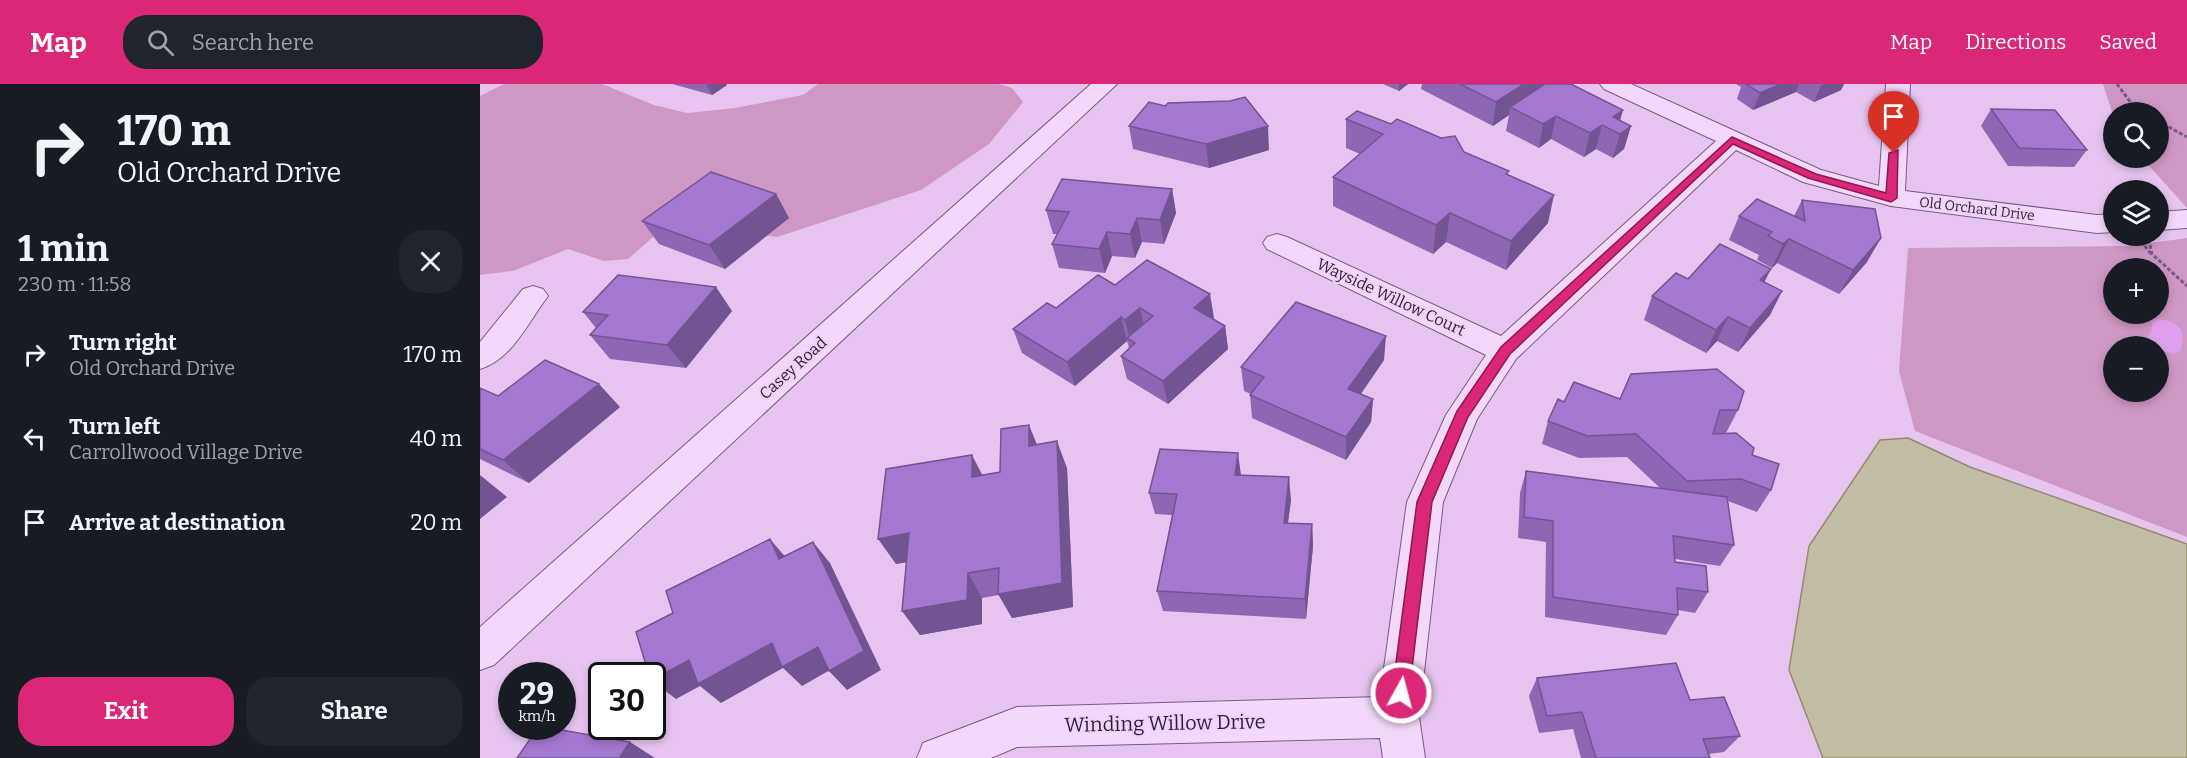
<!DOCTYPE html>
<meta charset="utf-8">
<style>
body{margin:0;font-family:Bitter,serif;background:#20242c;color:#f1f3f6;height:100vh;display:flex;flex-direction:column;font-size:22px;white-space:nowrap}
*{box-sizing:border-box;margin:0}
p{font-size:20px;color:#9ea1a6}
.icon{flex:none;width:33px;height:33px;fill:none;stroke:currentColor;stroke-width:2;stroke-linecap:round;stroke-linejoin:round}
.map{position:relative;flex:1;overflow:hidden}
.drawer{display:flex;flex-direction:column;background:#171b24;width:480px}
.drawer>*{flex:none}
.guide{background:#171b24;color:#f1f3f6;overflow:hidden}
.buttons{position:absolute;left:1623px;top:18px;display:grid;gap:12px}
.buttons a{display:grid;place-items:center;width:66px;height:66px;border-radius:50%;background:#171b24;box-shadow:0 3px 9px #0003;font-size:30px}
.speed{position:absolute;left:18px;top:578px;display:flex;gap:12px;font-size:30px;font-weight:700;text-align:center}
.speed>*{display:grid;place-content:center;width:78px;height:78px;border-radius:50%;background:#171b24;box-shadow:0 3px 9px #0003;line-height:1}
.speed small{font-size:15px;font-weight:400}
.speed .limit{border:3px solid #111;border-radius:9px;background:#fff;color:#111}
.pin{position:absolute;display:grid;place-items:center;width:51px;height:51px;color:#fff;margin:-62px -26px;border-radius:50% 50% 50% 0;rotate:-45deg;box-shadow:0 0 6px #0007}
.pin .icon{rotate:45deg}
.me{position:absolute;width:66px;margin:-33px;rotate:7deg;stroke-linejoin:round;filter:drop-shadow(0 0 4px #0008)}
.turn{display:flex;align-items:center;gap:21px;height:126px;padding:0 18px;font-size:27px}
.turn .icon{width:78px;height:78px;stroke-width:2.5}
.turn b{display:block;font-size:42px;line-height:51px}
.round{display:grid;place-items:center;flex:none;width:63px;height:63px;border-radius:24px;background:#20242c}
.head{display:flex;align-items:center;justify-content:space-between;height:102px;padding:0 18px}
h1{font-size:36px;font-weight:700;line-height:45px}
.primary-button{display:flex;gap:12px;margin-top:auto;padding:12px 18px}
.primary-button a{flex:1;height:69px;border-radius:24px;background:#db2777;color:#fff;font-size:24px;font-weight:700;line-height:69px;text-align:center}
.primary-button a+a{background:#20242c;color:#f1f3f6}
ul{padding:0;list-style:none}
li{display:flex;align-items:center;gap:18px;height:84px;padding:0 18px}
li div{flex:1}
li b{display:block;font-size:22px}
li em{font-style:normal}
header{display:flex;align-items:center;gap:36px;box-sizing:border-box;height:84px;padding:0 30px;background:#db2777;color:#fff}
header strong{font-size:28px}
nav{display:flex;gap:33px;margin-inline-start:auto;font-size:21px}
.search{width:420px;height:54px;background:#20242c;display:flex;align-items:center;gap:15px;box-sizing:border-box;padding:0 21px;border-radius:24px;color:#9ea1a6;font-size:22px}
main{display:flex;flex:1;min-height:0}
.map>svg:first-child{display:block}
.green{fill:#cf97c4;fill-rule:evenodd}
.sand{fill:#dfa0ed}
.water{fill:#c3bda6;stroke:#928c6c;stroke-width:1.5}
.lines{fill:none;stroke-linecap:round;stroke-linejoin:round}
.minor-casing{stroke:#78598c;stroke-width:2}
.path{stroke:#78598c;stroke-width:3;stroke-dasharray:4 2;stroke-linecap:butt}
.minor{fill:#f3d8fa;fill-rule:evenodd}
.wall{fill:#8d67b3}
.shaded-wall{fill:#735492}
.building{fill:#a478d0;stroke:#735492;stroke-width:1.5}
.route{fill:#db2777;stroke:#8e194d;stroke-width:1.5}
.labels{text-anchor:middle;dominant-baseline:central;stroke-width:4.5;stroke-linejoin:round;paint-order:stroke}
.far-street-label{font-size:14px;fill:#2f1e3b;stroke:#f0d4f7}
.street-label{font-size:16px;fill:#2f1e3b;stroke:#f0d4f7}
.near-street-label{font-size:20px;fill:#2f1e3b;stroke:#f0d4f7}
</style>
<header>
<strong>Map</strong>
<div class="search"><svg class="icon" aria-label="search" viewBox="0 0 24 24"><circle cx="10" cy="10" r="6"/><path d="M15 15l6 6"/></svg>Search here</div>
<nav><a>Map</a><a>Directions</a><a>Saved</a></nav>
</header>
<main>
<section class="drawer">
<div class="guide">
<div class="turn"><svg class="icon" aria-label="right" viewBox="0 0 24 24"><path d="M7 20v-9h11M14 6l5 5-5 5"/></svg><div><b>170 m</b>Old Orchard Drive</div></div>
</div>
<div class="head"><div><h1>1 min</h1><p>230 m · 11:58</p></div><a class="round"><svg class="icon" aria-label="close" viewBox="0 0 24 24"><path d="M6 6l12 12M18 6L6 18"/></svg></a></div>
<ul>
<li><svg class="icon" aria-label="right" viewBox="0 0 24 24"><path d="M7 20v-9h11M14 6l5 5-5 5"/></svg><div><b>Turn right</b><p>Old Orchard Drive</p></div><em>170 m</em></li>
<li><svg class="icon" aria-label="left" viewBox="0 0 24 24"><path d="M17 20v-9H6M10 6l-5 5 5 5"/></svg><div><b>Turn left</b><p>Carrollwood Village Drive</p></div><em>40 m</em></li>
<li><svg class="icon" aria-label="arrive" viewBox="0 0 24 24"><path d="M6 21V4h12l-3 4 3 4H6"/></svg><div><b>Arrive at destination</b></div><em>20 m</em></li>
</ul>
<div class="primary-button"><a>Exit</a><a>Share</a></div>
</section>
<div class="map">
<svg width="1707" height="674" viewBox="0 0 1707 674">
<rect width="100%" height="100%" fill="#e7c4f0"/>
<!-- green -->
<path class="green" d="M24 0H122L174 21 207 29 255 24 323 11 338 0H519L532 4 543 18 509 60 441 106 297 153 188 140 148 175 124 177 88 165 33 187 0 191V12Z
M1623 0H1707V124L1662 74H1678V28H1634L1633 31Z
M1707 154V453L1435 347 1419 287 1428 164 1649 162ZM1634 184H1678V230H1634ZM1634 262H1678V308H1634Z"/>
<!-- sand -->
<path class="sand" d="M1679 235C1701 238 1707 247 1700 268 1687 271 1674 265 1666 255L1671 248 1673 237Z"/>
<!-- water -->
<path class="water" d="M1428 354 1490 383 1707 460V674H1343L1309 586 1329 462 1400 356Z"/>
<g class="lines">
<!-- minor casing -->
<g class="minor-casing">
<path id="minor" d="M611 0H637L14 581 0 586V543Z
M1120 0H1151L1341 86 1399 102 1406 0H1430L1425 107 1617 131 1634 130V148L1617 149 1411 122 1323 98 1256 66 1036 275 997 335 963 418 939 633 945 674H903L900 654 537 663 511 674H437L443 659 537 623 900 613 927 418 966 331 1006 271 787 165 783 159 787 153 797 150 807 153 1021 252 1236 57 1124 5Z
M1707 126V144L1678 146V128Z
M53 202 63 205 68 212 63 219C46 243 30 276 0 285V258L43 205Z"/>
</g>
<!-- path -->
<path class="path" d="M1637 0 1654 23 1663 28
M1678 37 1707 53
M1662 152 1660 156 1671 170
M1670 161 1672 170 1707 202"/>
<!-- minor -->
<use href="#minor" class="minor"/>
</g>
<!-- wall -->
<path class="wall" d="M192 0H246L247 1 232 11Z
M903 0H928L919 7Z
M942 0H1064V1L1151 42 1144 65 1133 74 1116 65 1104 73 1071 55 1059 64 1026 47 1029 31 1013 42 941 5Z
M1256 0H1364L1361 6 1334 18 1316 8 1273 26 1257 15 1261 3Z
M1511 25 1607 66 1594 83 1528 82 1501 42Z
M866 35 911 40 984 68 1029 91 1068 139 1026 186 966 158 953 170 853 122V93L880 70 866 64Z
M649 42 789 66 729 84 653 65Z
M692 105 696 129 684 160 662 158 655 174 632 172 625 189 579 184 572 160 577 150H573L566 126Z
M296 110 309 134 245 185 179 160 162 137Z
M1322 116 1387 178 1359 210 1297 179 1292 184 1277 176 1279 171 1249 156 1259 132H1314Z
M1208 195 1284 198 1302 207 1290 231 1258 268 1237 257 1226 269 1164 236 1172 212Z
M635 201 734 234 733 235 745 242 748 265 688 320 647 295 641 272 649 264 647 257 595 302 542 269 533 245 576 224Z
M252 227 206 284 130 275 110 251 116 244 103 228Z
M904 276 881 310 893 315 891 338 866 376 772 334 770 311 771 310 764 307 761 283Z
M0 304 18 312 140 323 49 399 0 375Z
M1140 315 1258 326 1246 349H1233V350L1272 371 1291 406 1277 428 1248 417 1254 461 1240 482 1195 475V478L1228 508 1215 529 1198 526V531L1186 551 1065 533 1066 458 1038 454 1040 409 1046 387 1180 404 1147 373 1099 374 1062 360 1068 337 1084 318Z
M557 360 587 384 593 523 532 534 519 511 502 514V540L440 551 422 527 426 478 416 480 520 388Z
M761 391 811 416 808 439 832 440 833 462 826 535 683 527 677 507 692 431 675 430 669 409Z
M1057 594 1210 616 1260 652 1244 668 1229 670 1230 674H1101L1093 645 1059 649 1049 612Z"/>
<!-- shaded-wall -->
<path class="shaded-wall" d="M226 0H246L247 1 232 11Z
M919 0H928L919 7Z
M1044 0H1064L1062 9 1030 23 1029 31 1013 42 1016 18Z
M1301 0H1319L1316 8 1273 26 1280 9Z
M1344 0H1364L1361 6 1334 18 1341 1Z
M1143 26 1137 48 1133 33Z
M1076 32 1071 55 1059 64 1063 40Z
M1122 41 1116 65 1104 73 1110 49Z
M788 42 789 66 729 84 726 60Z
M1151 42 1144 65 1133 74 1140 50Z
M692 105 696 129 684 160 680 136Z
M296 110 309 134 245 185 229 161Z
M1074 111 1068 139 1026 186 1031 157Z
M970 129 966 158 953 170 956 141Z
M657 134 662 158 655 174 650 150Z
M627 148 632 172 625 189 619 165Z
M1401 154 1387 178 1359 210 1373 186Z
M1309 155 1297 179 1292 184 1303 160Z
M1291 185 1279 209 1280 196Z
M236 203 252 227 206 284 187 261Z
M1302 207 1290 231 1258 268 1270 244Z
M730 210 734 234 718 248 714 224Z
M660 224 665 248 650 256 645 236Z
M641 233 647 257 595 302 587 278Z
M1248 233 1237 257 1226 269 1236 246Z
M745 242 748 265 688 320 683 297Z
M906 252 904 276 868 328V305Z
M119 300 140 323 49 399 23 376Z
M893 315 891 338 866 376V353Z
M549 341 560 368 549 362Z
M577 357 587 384 593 523 532 534 518 510Z
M758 369 761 391H755Z
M492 371 506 398 492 393Z
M0 391 27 413 0 435Z
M809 393 811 416 805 460 804 439Z
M832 440 833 462 826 535 825 515Z
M429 449 446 475 416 480 398 455Z
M290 455 308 476 299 475Z
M333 458 350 479 401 586 367 606 349 587Z
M488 489 502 514V540L440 551 422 527Z
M292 559 338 563 357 582 322 602 303 584 241 619 220 602 196 615 172 597V596L209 576Z
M150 658 175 674H139Z"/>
<!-- building -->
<path class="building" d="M980 0H1044L1016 18Z
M1065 0H1091L1143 26 1133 33 1151 42 1140 50 1122 41 1110 49 1076 32 1063 40 1030 23Z
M1266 0H1301L1280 9Z
M765 13 788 42 726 60 649 42 669 18 685 22 688 19 750 17Z
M1511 25 1575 26 1607 66 1539 64Z
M877 27 911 40 917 35 961 54 975 52 984 68 1029 87 1026 90 1074 111 1031 157 970 129 956 141 853 93 903 50 866 35Z
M231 88 296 110 229 161 162 137Z
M582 95 692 105 680 136 657 134 650 150 627 148 619 165 572 160 589 128 566 126Z
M1277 115 1325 137 1322 116 1395 125 1401 154 1373 186 1309 155 1303 160 1288 152 1292 148 1259 132Z
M1240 160 1291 185 1280 196 1302 207 1270 244 1248 233 1236 246 1172 212 1196 189 1208 195Z
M667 176 730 210 714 224 745 242 683 297 641 272 655 259 647 254 673 232 660 224 645 236 641 233 587 278 533 245 567 219 576 224 618 191 635 201Z
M138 191 236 203 187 261 110 251 128 231 103 228Z
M816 218 906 252 868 305 893 315 866 353 770 311 784 293 761 283Z
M65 276 119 300 23 376 0 365V304L18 312Z
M1237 285 1264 307 1258 326H1240L1233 350 1256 349 1274 364 1272 371 1299 380 1291 406 1261 395 1207 397 1156 350 1107 352 1068 337 1078 315 1084 318 1094 298 1140 315 1151 290Z
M549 341V362L577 357 582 499 518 510 519 484 488 489 487 516 422 527 429 449 398 455 406 385 492 371V393L520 388 521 345Z
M680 365 758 369 755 391 809 393 804 439 832 440 825 515 677 507 697 410 669 409Z
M1046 387 1247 413 1254 461 1193 452 1195 478 1226 482 1228 508 1197 504 1198 531 1073 513V437L1044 433Z
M290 455 299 475 333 458 384 567 349 587 338 563 302 583 292 559 218 600 209 576 172 596V591H169L156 548 193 529 186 507Z
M1196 579 1210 616 1244 613 1260 652 1223 655 1230 674H1116L1102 628 1067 632 1057 594Z
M59 642 150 658 139 674H37Z"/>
<!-- route -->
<path class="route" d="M1252 53 1336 90 1406 109 1409 69 1418 66 1417 114 1411 118 1328 94 1253 60 1030 270 988 333 952 418 929 609 927 615 921 617 915 615 912 609 937 418 977 327 1021 263Z"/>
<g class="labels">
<!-- far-street labels -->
<g class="far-street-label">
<text transform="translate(1497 125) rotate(7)">Old Orchard Drive</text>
</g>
<!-- street labels -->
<g class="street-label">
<text transform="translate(911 213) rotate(25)">Wayside Willow Court</text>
<text transform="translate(313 284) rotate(-42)">Casey Road</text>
</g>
<!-- near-street labels -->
<g class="near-street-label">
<text transform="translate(685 639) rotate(-1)">Winding Willow Drive</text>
</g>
</g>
</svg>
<div class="buttons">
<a><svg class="icon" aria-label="search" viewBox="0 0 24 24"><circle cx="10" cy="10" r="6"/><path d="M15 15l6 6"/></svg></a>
<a><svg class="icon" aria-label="layers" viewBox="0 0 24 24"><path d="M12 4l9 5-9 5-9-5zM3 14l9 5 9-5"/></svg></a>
<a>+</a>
<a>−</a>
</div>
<div class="speed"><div>29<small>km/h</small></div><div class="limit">30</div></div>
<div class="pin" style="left:1414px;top:69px;background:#d93025"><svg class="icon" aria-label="arrive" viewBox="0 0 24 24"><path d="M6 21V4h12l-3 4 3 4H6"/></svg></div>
<svg class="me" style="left:921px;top:609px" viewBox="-20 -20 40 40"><circle r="17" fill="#db2777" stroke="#fff" stroke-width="3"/><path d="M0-11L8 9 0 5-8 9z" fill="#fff"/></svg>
</div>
</main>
